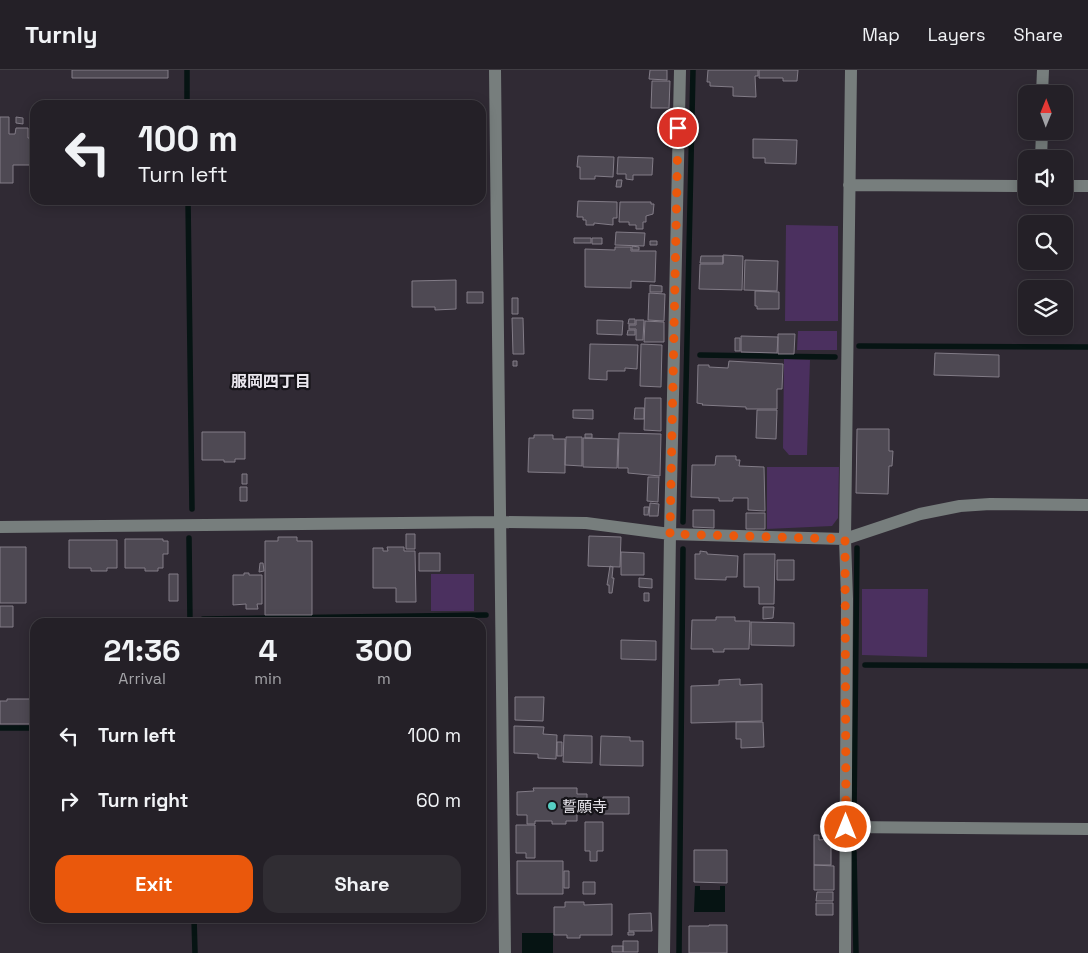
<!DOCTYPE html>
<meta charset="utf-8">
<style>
body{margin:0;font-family:"Space Grotesk","Noto Sans JP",sans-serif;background:#302d33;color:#f1f3f6;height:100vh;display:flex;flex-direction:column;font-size:19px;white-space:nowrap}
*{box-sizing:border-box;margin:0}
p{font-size:16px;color:#a3a3a7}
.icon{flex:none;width:28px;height:28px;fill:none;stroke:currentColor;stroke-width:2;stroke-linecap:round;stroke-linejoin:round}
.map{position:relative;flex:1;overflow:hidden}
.panel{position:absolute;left:30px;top:548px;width:456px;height:305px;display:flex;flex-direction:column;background:#242027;border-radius:15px;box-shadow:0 2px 12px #0003,0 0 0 1px #413e44}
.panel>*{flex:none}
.banner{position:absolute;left:30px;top:30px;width:456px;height:105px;border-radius:15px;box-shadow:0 2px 12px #0003,0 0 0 1px #413e44;background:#242027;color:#f1f3f6;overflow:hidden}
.needle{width:32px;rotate:1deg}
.fabs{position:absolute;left:1018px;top:15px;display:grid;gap:10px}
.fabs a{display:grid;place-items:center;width:55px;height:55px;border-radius:10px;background:#242027;box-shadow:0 2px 12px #0003,0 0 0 1px #413e44;font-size:25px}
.pin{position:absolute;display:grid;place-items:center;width:42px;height:42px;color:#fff;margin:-21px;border:2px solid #fff;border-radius:50%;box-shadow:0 1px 5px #0007}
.me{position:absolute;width:55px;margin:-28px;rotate:0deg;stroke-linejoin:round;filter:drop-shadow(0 0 4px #0008)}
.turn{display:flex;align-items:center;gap:18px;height:105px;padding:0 25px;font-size:22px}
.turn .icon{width:65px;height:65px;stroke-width:2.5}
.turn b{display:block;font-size:35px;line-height:42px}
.eta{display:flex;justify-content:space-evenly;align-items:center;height:85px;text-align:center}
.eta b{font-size:30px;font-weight:800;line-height:35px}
.cta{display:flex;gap:10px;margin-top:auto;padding:10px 25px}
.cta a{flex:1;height:58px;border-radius:15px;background:#ea580c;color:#fff;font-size:20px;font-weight:800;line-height:58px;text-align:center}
.cta a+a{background:#302d33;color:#f1f3f6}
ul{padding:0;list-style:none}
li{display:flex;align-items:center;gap:15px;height:65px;padding:0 25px}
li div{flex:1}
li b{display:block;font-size:19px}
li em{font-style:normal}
header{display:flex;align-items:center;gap:30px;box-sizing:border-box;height:70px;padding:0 25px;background:#242027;border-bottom:1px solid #413e44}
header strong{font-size:24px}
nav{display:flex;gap:28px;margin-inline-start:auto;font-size:18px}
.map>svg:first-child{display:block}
.green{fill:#4b305f}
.water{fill:#061413}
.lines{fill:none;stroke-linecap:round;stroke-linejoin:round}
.stream{stroke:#061413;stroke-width:5.5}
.building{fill:#4e4953;stroke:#827c87}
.minor{stroke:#777e7d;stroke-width:12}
.route{stroke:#ea580c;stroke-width:9;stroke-dasharray:0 16.2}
.poi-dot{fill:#56cec3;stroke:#161419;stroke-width:2}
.labels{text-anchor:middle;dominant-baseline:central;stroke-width:4.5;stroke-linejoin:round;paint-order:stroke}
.poi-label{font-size:15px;fill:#eae7ee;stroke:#161419;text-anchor:start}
.neighbourhood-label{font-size:16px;font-weight:bold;fill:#eae7ee;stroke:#161419}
</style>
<header>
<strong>Turnly</strong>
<nav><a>Map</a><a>Layers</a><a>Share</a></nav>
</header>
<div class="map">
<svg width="1088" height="883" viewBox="0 0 1088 883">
<rect width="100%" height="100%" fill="#302a34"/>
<!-- green -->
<path class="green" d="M786 155 838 156V251H785Z
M798 261H837V280H797Z
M784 289 810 290 807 385H789L783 378Z
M767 397H839L838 448 832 456 767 459Z
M431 504H474V541H431Z
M862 519H928L927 587 862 585Z"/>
<!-- water -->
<path class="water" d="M695 816H700V820H720V816H725V842H694Z
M522 863H553V883H558H522Z"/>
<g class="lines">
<!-- stream -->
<path class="stream" d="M187 0V35
M188 130 192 439
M859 276 1088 277
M700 285 835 287
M683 452 693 0
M189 468 190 552
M203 549 486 545
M865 595 1088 596
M0 658H35
M854 741 857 478
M854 782 856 883
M194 848 195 883
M679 883 683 479"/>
</g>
<!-- building -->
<path class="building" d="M72 0H168V8H72Z
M650 0H667V10L649 9Z
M708 0H758V6H755L756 27 733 26V17L710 16V12H707Z
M759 0H798L797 11H783V8H759Z
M652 11H670L669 38H651Z
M0 47H9V64H15L16 58H28V68H35V95H13V113H0Z
M16 47 23 48V54L16 53Z
M753 69 797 70 796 94 765 93V88H753Z
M578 86 614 87 613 107 595 106V109H580V97H577Z
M618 87 653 88 652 105H633V110L626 109V104H617Z
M617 110H622L621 117H616Z
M578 131 617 132V148H613V155L594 153V155H586V150H583V147H577Z
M620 132H651V134H654L653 144 646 146V152H643V159H636V155H629V152H619Z
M616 162 645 163 644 176 615 175Z
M574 168H591V173H574Z
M592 168H602V174H592Z
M650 171H657V175H650Z
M632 176 639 177V180H632Z
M615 177H631V181H656L655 212 631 211V218L585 217V179L615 180Z
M723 185 743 186 742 220 699 219 700 194H723Z
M701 186H723V193H700Z
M745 190 778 191 777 221 744 220Z
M456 210V239L435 240V237H412V211Z
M650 215 662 216V222H650Z
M755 221 779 222V239H757V236H755Z
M467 222H483V233H467Z
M649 223 665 224 664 251 648 250Z
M512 228H518V244H512Z
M512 248H523L524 284H513Z
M629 249H635V254H628Z
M597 250 623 251 622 265 597 264Z
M636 250H644L643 270H636V259H629V255H636Z
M645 251 664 252V272H644Z
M628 260H635V265H627Z
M778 264H795L794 284H778Z
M741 266 778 267 777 283 741 282Z
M735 268H740V281H735Z
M590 274 638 275 637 299 625 298V301H607V310L589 309Z
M641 274 662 275 661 317 640 316Z
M935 283 999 285V307L934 305Z
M513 291H517V296H513Z
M729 291 783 294 782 319H777V339H746V337L702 335 703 334 697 333 698 295H709V297L728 298Z
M645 328H661V361L644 360Z
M635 338H644V349H634Z
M573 340H593V349L573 348Z
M757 340H777L776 369 756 368Z
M857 359H889V381H893L892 396H889L888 424 856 423Z
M202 362H245V389H235V392H224V390H202Z
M619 363 661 364 660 406 628 403V398H618Z
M585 364H592V368H585Z
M534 365H553V369H565V403L528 402 529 368H534Z
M566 367H582V396L565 395Z
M583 368 618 369 617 398 583 397Z
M716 386H736V390H740L739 396 764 397 765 441 748 440V428H733V431H719V428L691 427 692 395H715Z
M242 404H247V414H242Z
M648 407H659L658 432 647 431Z
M240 417H247V431H240Z
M650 433 659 434 658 446H649Z
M644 437H649L648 445H644Z
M693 440H714V458L693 457Z
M746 443H765V459H746Z
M406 464H415V479H406Z
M589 466 621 467 620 497 588 496Z
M278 467H297V471H312V545H265V471H278Z
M125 469H163V471H168V484H163V498H158V501H145V498H125Z
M69 470H117V498H107V501H91V498H69Z
M0 477H26V533H0Z
M387 477H404V481H415L416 532H396V518H373V478H383V481H388Z
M700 481 707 482V484L738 486 737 507H726V510L695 509V484H700Z
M621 482 644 483V505H621Z
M419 483H440V501H419Z
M744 484H775L774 534H759V517H744Z
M777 490H794V510H777Z
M260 493H263L264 501 259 502Z
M610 496 613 497 612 508H614L612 523H609V515H607Z
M244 503H249V505H262V534H257L258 539H246V534L233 535V505H244Z
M169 504H178V531H169Z
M639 508 652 509V518L639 517Z
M644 523H649V531H644Z
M0 536H13V557H0Z
M763 537H774L773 548 763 549Z
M716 547H735V551H750L749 579H724V582H713V579H691L692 550H716Z
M751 552 794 553V576L751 575Z
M621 570 656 571V590L621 589Z
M740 609V615L762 614V651L691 653V616L719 615V610Z
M515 627H544L543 651 515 650Z
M7 629H33V654H0V631H7Z
M736 652H763L764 677 741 678V669H736Z
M514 656 544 657 543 664 557 665 556 689 538 688V684L514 683Z
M564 665 592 666V693L563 692Z
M601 666 630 667V671H643V696L600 695Z
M557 672H562V686H557Z
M533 718H577V724H587V744H577V751H566V754H552V751H535V754H527V745H517V722L534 721Z
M603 727H629V744H603Z
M585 752H603V781H597V791H590V781H585Z
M516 755H535V788H526V783H516Z
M814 765H819V770L831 769V795H814Z
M694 780H727V813L694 812Z
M517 791H563V824H517Z
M814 795 834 796V820H814Z
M564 801H569V818H564Z
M583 812H595V824H583Z
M817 822H833V831H816Z
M565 832H584V835L612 834V865H580V868H567V865H554V837H565Z
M816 833H833V845H816Z
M651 843 652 861H629V844Z
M709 855H727V883H689V856H709Z
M628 862H634V865H628Z
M623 871H638V882H623Z
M612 876H623V882H612Z"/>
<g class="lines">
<!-- minor -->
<path class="minor" d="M495 0 505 883
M1042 24 1043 0
M1041 89 1042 61
M849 115 1026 116
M1064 116H1088
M0 457 499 452 586 453 670 464 845 469 920 444 960 436 990 434 1088 435
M846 757 1088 759
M664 883 670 464 680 0
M845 883 847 529 845 469 851 0"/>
</g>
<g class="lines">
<!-- route -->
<path class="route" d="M678 58 670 464 845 469 846 757"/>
</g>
<!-- markers -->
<circle class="poi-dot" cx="552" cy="736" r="5"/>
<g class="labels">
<!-- poi labels -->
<g class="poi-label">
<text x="562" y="736">誓願寺</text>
</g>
<!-- neighbourhood labels -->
<g class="neighbourhood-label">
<text x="271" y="311">服岡四丁目</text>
</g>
</g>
</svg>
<div class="fabs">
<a><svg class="needle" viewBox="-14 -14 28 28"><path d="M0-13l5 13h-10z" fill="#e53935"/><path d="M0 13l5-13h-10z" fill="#a3a3a7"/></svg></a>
<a><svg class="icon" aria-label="sound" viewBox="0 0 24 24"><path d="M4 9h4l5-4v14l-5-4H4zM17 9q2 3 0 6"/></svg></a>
<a><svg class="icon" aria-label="search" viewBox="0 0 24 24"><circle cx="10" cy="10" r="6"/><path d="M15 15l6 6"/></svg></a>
<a><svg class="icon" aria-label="layers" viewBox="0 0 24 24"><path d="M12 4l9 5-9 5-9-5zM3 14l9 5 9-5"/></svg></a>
</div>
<div class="pin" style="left:678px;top:58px;background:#d93025"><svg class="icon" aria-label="arrive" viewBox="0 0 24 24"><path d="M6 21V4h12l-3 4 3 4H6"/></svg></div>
<svg class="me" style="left:846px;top:757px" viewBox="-20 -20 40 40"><circle r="17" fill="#ea580c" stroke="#fff" stroke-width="3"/><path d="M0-11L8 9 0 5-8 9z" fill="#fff"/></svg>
<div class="banner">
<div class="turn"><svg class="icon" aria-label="left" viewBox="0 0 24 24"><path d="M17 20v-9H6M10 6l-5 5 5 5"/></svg><div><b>100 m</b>Turn left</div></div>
</div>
<section class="panel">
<div class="eta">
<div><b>21:36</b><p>Arrival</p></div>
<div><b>4</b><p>min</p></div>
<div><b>300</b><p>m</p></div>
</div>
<ul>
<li><svg class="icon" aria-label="left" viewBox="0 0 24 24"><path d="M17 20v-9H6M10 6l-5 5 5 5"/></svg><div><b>Turn left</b></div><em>100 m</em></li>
<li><svg class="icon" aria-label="right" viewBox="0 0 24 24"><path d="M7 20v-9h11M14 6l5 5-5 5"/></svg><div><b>Turn right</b></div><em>60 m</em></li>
</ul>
<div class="cta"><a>Exit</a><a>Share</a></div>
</section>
</div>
